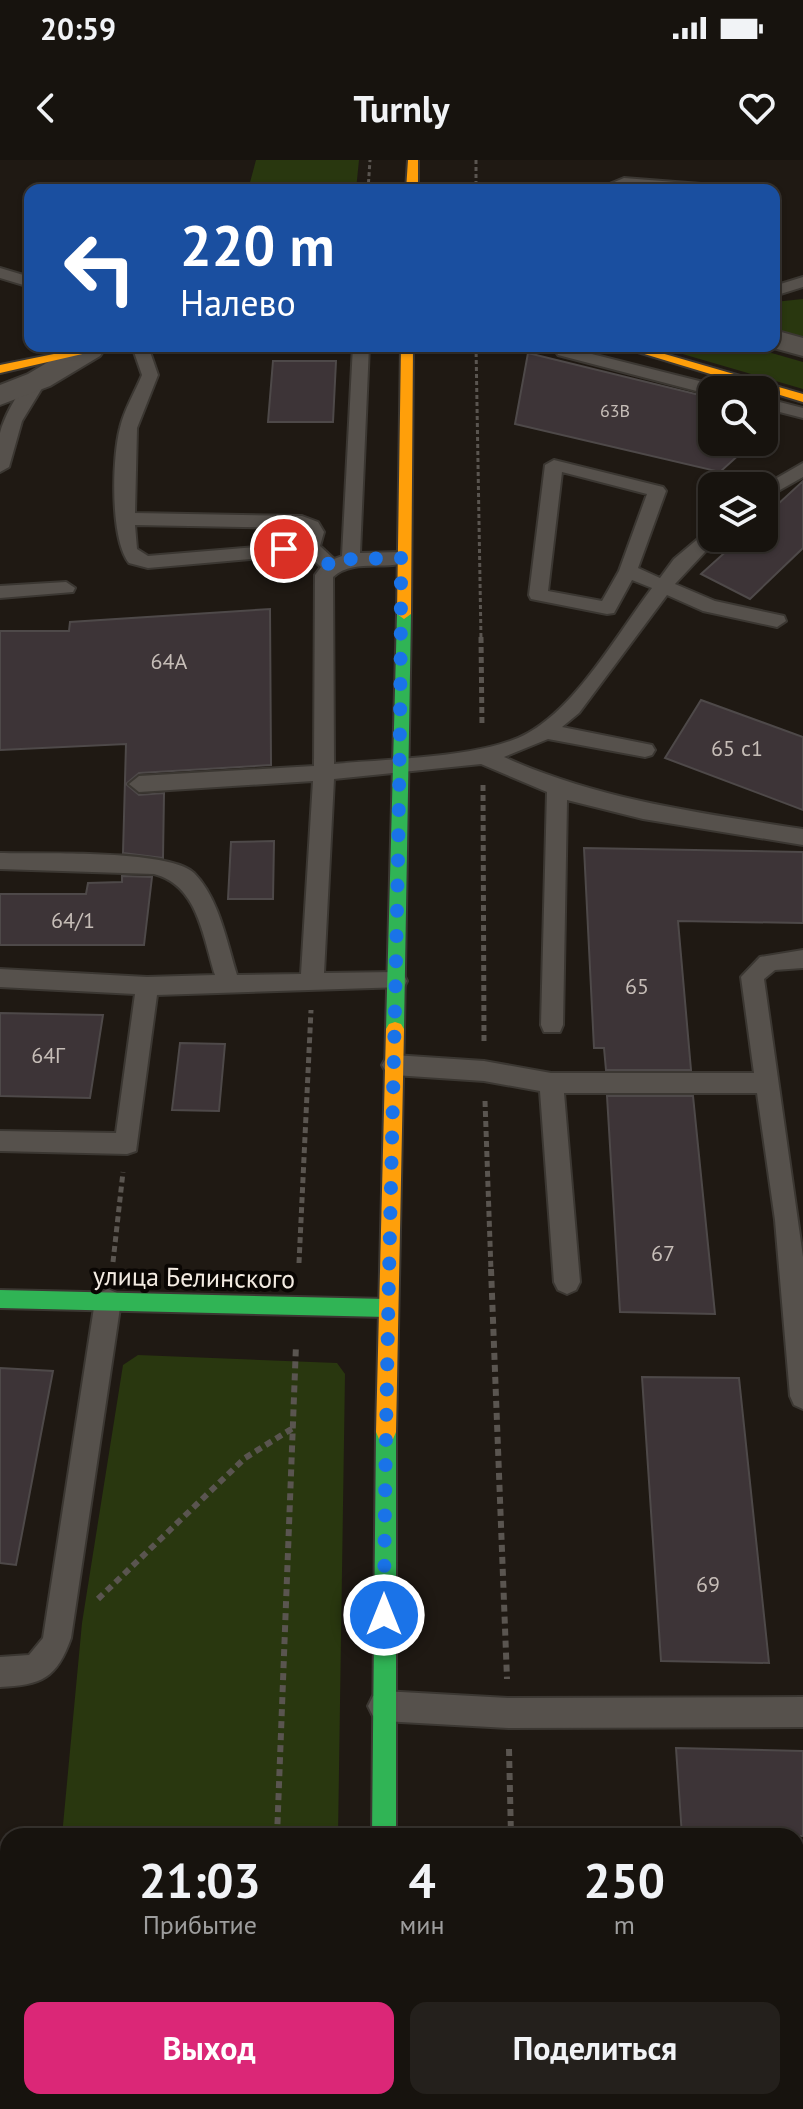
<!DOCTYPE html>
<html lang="ru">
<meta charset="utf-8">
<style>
body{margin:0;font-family:"PT Sans",sans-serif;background:#24201c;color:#f1f3f6;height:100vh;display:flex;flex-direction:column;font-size:30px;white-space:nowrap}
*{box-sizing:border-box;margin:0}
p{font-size:26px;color:#9e9e9e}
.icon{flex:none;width:44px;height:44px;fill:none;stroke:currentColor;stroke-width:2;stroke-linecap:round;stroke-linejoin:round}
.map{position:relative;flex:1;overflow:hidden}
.panel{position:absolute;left:0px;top:1668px;width:804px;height:282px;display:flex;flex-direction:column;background:#17130e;border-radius:24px 24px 0 0;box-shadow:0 2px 6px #0004,0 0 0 2px #36322e}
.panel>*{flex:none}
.guide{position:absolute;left:24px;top:24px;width:756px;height:168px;border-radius:16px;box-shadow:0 2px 6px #0004,0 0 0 2px #36322e;background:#1a4fa0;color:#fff;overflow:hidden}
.tools{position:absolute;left:698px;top:216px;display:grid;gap:16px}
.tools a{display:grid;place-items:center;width:80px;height:80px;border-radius:16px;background:#17130e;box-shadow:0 2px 6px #0004,0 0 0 2px #36322e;font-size:40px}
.pin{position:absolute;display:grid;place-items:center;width:68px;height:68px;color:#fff;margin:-34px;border:4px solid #fff;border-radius:50%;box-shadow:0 2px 8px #0007}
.me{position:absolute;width:88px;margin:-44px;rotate:0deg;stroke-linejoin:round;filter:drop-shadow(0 0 6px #0008)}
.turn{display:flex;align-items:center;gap:28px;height:168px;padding:0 24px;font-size:36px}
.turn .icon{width:104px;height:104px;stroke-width:2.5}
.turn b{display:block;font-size:56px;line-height:68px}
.eta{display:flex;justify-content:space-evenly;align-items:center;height:136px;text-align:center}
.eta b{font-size:48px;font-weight:600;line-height:56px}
.cta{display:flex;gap:16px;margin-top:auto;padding:16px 24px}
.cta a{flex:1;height:92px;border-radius:16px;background:#db2777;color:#fff;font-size:32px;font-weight:600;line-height:92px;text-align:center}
.cta a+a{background:#24201c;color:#f1f3f6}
.status{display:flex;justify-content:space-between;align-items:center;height:56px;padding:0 40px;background:#17130e;direction:ltr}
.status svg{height:22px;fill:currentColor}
header{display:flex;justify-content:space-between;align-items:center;height:104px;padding:0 24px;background:#17130e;font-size:36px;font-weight:600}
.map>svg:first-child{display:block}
.green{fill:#29370f}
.building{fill:#3d3437;stroke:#4e4949;stroke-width:2}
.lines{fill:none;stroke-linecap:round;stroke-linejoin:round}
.lane-casing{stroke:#3b3732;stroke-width:4}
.street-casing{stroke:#3b3732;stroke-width:4}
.fast-casing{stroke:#3b3732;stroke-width:4}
.slow-casing{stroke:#3b3732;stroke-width:4}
.jam-casing{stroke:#3b3732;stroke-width:4}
.path-far2{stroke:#5a5550;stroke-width:3;stroke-dasharray:4 3;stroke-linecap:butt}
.path-far1{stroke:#5a5550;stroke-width:5;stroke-dasharray:6 4;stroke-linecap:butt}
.path{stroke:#5a5550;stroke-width:6;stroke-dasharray:7 5;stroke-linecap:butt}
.lane{fill:#56514c;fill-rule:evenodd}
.street{fill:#56514c;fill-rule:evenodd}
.fast{fill:#30b455;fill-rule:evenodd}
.slow{fill:#ff9f0a;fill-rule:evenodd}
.jam{fill:#e5322d;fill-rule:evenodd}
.route{stroke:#1a73e8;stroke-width:14;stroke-dasharray:0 25.2}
.labels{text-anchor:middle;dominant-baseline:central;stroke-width:8;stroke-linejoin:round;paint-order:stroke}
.far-number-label{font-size:18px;fill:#c6bdb7}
.number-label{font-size:22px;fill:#c6bdb7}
.street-label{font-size:26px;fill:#f3ebe2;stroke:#0a0603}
</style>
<div class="status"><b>20:59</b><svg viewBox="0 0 49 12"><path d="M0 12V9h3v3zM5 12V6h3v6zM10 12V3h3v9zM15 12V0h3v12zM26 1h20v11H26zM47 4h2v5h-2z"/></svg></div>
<header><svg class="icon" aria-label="back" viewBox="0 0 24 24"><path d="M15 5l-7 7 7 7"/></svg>Turnly<svg class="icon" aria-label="heart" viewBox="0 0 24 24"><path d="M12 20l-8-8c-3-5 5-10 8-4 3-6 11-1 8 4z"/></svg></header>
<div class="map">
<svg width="803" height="1949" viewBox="0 0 803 1949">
<rect width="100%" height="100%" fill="#1f1913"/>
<!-- green -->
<path class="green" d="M256 0H359L356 30H248Z
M803 139V182L774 173V142Z
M655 186H747L803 202V229Z
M138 1195 337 1203 345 1214 338 1676H62L82 1463 123 1205Z
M37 1942H334L333 1949H38Z"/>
<!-- building -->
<path class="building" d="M528 193 712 238V282H753L720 312 515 264Z
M273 201H336L333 262H268Z
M803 321V388L750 439 701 414 741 378H764V357Z
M270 449 271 605 139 613 126 624 139 635 164 633 163 698 123 693 126 584 0 590V471H69L70 462Z
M701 540 803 577V650L665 598Z
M274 681 273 739H228L231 682Z
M584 688 803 692V763L678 761 691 910H606L604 888H594Z
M122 716 152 717 144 785H0V734H86L88 723 122 722Z
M0 853 103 855 90 938 0 936Z
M180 883 225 884 219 951 172 950Z
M607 936H693L715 1154 620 1152Z
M0 1208 53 1211 16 1405 0 1403Z
M642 1217 739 1218 769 1503 661 1501Z
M676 1588 803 1591V1676H682Z"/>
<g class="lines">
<!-- lane casing -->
<g class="lane-casing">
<path id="lane" d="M624 18 701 24 708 28 625 27 595 30Z
M0 108 30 117V127L0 118Z
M803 117V127L774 136V126Z
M132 186H148L158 215 137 268 135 353 302 356 318 362 324 372 320 386 334 399 342 396 353 186H369L360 393 401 392 410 398C395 414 356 396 333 417L334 604C386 599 485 598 528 573 577 546 618 473 652 428L632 420 614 453 607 454 531 439 529 435 545 305 554 300 663 327 666 331 638 408 660 418 674 399 712 367V378H718L675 424 715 441 784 456 786 461 777 467 703 451 667 435 579 553 562 567 652 585 655 590 652 595 645 597 548 579 504 597C599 640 700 653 803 669V685L643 659 567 640 563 865 560 872H544L541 865 547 632 481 604 334 619 324 813 396 812 404 815 407 821 404 827 157 835 136 991 127 994 0 991V971L116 973 135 834 0 827V809L147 817 215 815C203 777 198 725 154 714L0 709V693C39 694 170 689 194 713 219 738 227 783 237 815L301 814 313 621 139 632 129 624 139 616 314 606 315 415 321 407 307 394 148 408 129 403C110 379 112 298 120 268 124 250 135 232 142 215ZM562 312 647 334 619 411 602 441 548 431ZM135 365 300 368 306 372 303 383 148 396 137 389Z
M564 187 719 226 721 230H712V235L558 195 556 192Z
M39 215 47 220 22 261 9 307 0 312C0 300 0 285 0 273 4 257 22 220 39 215Z
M764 238 803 248V258L764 248Z
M803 303V317L764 339 763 326Z
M66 422 75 428 73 432 0 438V426Z
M803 790V808L775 810 764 819 803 1097V1249L794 1245 790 1236 775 1060 757 933H564L580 1122 576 1130 567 1134 558 1130 554 1122 540 931 484 921 394 915 386 912 382 905 386 898 394 895 484 901 551 913H754L741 817 760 797Z
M108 1129 117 1133 121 1141 71 1478C57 1518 42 1525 0 1527V1497L29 1495 43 1478 95 1141 99 1133Z
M383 1531 508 1538 803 1537V1567L508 1568 383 1561 373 1556 368 1546 373 1536Z"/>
</g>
<!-- street casing -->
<g class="street-casing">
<path id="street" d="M774 170 803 178V196L766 186H774Z
M75 186H101L104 190 100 196 50 226 0 245V225L28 214Z"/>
</g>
<!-- fast casing -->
<g class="fast-casing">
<path id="fast" d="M404 449 411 454 404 869 401 874H389L386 869 397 454Z
M0 1130 387 1139 394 1142 397 1148 394 1154 387 1157 0 1148Z
M386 1262 393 1265 396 1272V1676H372L376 1272 379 1265Z"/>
</g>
<!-- slow casing -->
<g class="slow-casing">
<path id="slow" d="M408 0H418V30H406Z
M93 186H117L0 213V205Z
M401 186H413L411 454 404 459 397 454Z
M618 186H637L803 234V242Z
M395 862 401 864 404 869 396 1272 393 1279 386 1282 379 1279 376 1272 386 869 389 864Z"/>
</g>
<!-- jam casing -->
<g class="jam-casing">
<path id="jam" d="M374 1942H400V1949H374Z"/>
</g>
<!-- path-far2 -->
<path class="path-far2" d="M476 0V30
M368 30 370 0
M476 186 481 479"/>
<!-- path-far1 -->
<path class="path-far1" d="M481 477 482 567
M483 625 484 883
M485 941 491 1111
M113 1102 123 1012
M299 1103 311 850"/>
<!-- path -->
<path class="path" d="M491 1109 507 1519
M98 1439 245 1298 293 1268
M509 1589 511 1676
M277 1676 296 1185
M266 1942V1949
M516 1942 517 1949"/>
<!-- lane -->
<use href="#lane" class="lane"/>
<!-- street -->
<use href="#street" class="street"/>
<!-- fast -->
<use href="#fast" class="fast"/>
<!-- slow -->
<use href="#slow" class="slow"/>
<!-- jam -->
<use href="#jam" class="jam"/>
</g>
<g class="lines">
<!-- route -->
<path class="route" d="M284 389 311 388 332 407 351 399 401 398C401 750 386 1102 384 1455"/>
</g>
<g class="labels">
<!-- far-number labels -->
<g class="far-number-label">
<text x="615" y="250">63В</text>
</g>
<!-- number labels -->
<g class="number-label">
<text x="169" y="501">64А</text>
<text x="737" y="588">65 с1</text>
<text x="73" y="760">64/1</text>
<text x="637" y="826">65</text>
<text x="48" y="895">64Г</text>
<text x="663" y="1093">67</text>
<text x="708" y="1424">69</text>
</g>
<!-- street labels -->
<g class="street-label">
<text transform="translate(194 1117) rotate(1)">улица Белинского</text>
</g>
</g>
</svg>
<div class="tools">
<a><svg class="icon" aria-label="search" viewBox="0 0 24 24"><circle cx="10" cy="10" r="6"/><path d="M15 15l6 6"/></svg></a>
<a><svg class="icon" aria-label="layers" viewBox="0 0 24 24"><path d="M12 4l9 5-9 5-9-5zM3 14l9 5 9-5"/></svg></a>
</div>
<div class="pin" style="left:284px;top:389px;background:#d93025"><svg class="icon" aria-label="arrive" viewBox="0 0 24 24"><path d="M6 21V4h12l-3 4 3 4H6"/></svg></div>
<svg class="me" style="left:384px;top:1455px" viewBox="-20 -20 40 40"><circle r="17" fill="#1a73e8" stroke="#fff" stroke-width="3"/><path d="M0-11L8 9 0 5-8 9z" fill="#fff"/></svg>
<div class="guide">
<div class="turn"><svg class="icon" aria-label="left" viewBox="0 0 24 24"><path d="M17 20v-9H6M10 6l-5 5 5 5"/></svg><div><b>220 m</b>Налево</div></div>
</div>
<section class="panel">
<div class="eta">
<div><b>21:03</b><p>Прибытие</p></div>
<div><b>4</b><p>мин</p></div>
<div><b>250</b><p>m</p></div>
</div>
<div class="cta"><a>Выход</a><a>Поделиться</a></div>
</section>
</div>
